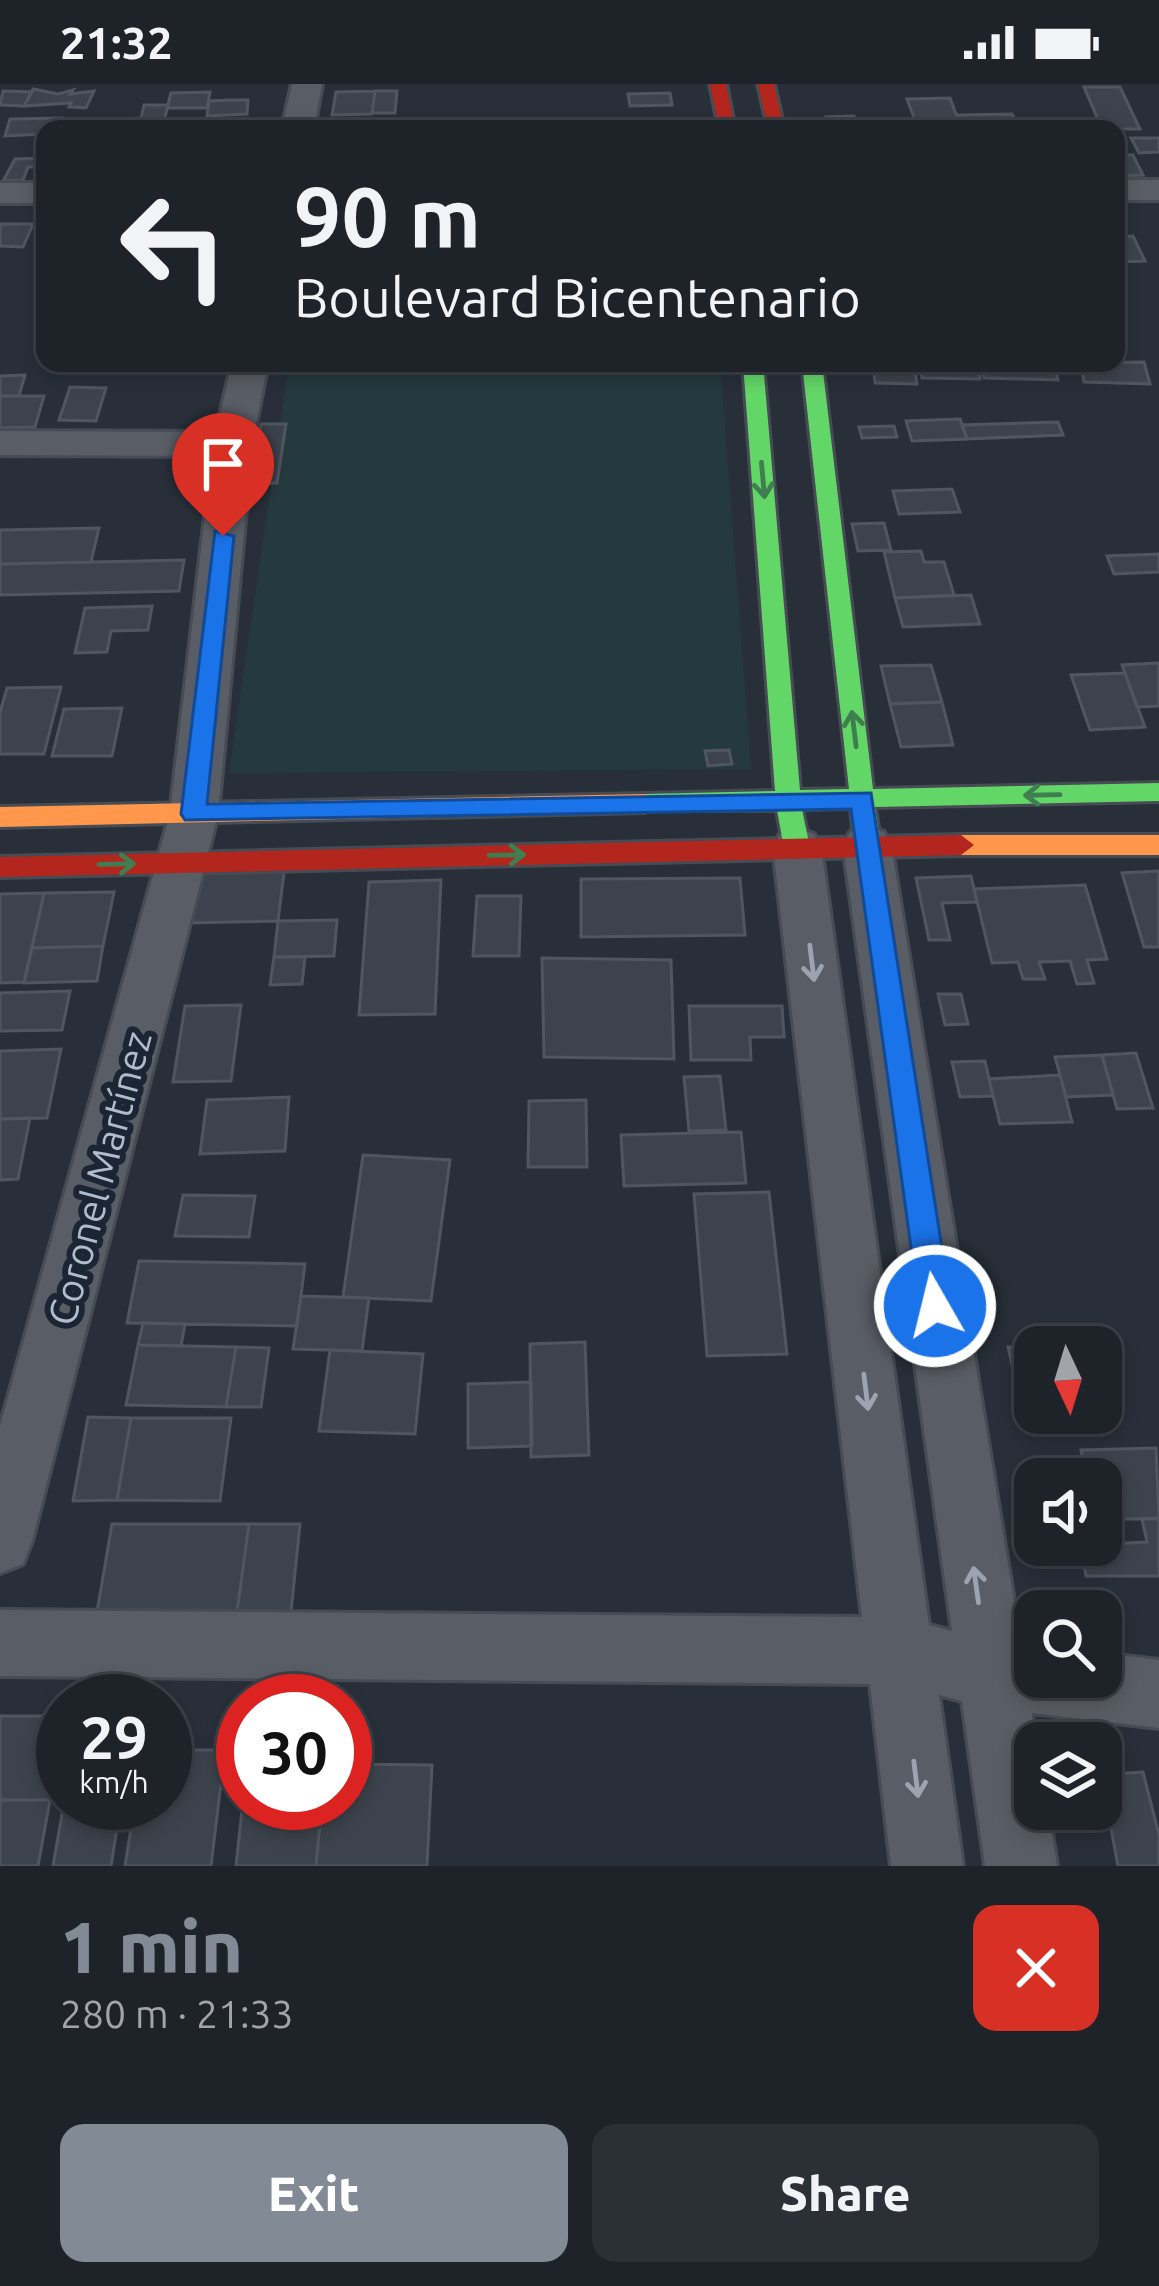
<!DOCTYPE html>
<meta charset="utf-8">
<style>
body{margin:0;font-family:Ubuntu,sans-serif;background:#2b2f36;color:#f1f3f6;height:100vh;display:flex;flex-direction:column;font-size:45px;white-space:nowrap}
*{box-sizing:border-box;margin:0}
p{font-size:39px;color:#a1a4a8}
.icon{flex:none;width:66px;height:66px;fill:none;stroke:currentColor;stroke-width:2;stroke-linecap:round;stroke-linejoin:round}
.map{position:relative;height:1782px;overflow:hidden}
.drawer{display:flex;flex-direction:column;background:#1e232a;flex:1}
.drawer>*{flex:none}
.guide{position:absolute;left:36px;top:36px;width:1089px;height:252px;border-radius:24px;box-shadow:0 6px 18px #0003,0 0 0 3px #3c4047;background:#1e232a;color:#f1f3f6;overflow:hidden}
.needle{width:78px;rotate:176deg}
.controls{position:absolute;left:1014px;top:1242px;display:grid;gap:24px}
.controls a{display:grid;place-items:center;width:108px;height:108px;border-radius:24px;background:#1e232a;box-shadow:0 6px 18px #0003,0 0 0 3px #3c4047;font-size:60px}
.speed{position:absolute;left:36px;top:1590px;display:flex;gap:24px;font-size:60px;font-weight:700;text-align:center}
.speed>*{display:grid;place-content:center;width:156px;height:156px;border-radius:50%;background:#1e232a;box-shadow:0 6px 18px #0003,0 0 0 3px #3c4047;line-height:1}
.speed small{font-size:30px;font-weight:400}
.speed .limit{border:18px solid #d22;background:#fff;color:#111}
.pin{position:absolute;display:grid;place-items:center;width:102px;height:102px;color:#fff;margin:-123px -51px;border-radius:50% 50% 50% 0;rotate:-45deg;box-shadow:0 0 12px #0007}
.pin .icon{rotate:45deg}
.me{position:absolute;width:132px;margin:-66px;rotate:352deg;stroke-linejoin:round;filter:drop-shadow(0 0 9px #0008)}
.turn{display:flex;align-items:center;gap:42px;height:252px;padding:0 60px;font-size:54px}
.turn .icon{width:156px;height:156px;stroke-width:2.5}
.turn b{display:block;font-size:84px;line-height:102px}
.round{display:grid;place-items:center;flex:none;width:126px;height:126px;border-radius:24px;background:#2b2f36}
.overview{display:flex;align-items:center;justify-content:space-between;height:204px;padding:0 60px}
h1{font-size:72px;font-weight:800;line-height:90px;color:#828a96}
.button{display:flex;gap:24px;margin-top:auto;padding:24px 60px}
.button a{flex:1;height:138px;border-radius:24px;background:#828a96;color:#fff;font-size:48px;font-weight:800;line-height:138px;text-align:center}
.button a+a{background:#2b2f36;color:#f1f3f6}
.status{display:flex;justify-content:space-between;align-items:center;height:84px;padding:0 60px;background:#1e232a;direction:ltr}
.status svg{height:33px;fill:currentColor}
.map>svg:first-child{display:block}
.green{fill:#253a3e}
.building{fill:#3d434c;stroke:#50565f;stroke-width:3}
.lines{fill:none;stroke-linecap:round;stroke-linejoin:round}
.street-casing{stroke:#464b54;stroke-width:6}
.fast-casing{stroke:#464b54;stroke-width:6}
.slow-casing{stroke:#464b54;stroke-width:6}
.jam-casing{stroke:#464b54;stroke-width:6}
.street{fill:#595d65;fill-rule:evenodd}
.fast{fill:#63d668;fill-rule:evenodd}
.slow{fill:#ff974d;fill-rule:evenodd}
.jam{fill:#b3261e;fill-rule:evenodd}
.oneway{stroke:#3f7e4e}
.oneway2{stroke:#9ca4b0}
.route{fill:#1a73e8;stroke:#114b97;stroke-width:3}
.labels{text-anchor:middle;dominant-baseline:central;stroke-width:12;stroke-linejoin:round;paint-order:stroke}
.street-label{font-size:39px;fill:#b2bbc9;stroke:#1b2533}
</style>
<div class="status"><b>21:32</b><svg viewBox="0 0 49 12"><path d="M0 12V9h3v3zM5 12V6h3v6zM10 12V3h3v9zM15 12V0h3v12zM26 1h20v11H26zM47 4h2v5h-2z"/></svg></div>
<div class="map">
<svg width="1159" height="1782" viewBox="0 0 1159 1782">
<rect width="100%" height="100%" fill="#282f38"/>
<!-- green -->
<path class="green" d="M289 279H720L751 685 229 689Z"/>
<!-- building -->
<path class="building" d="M1084 3H1120L1140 45H1102Z
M33 5 58 10 73 6 70 10 94 7 86 24 69 23 71 19 24 22Z
M3 7 32 8 24 22 0 21Z
M375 7 372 30 332 31 336 8Z
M375 7H397L395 29H372Z
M210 8 207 24H167L171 9Z
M670 9 672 21 630 22 628 10Z
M950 14 959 38 916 39 907 15Z
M230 16H248L247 30 207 32 209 17Z
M144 21H168L162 45H118L121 35 141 34Z
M1012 30 1017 40 961 42 957 31Z
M854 32 859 45H830L826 33Z
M62 34 59 45H45V50L5 52 10 35Z
M1131 54H1159V68L1139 69Z
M1118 71H1133L1143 91 1116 92Z
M45 74 42 83H28L23 96 3 97 15 75Z
M0 140H33L23 163 0 162Z
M1133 152 1145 177 1116 178V153Z
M1144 278 1150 300 1084 298 1080 279Z
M873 279H914L917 300 875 299Z
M919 279H978L980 295 922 294Z
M981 279H1054L1058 296 984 294Z
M25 291 19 312H0V292Z
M70 303 106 304 96 337 59 336Z
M0 312H44L35 343 0 344Z
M960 335 967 355 912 357 906 337Z
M1058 338 1063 351 967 355 962 341Z
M261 340H286L277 399 252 400Z
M894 342 897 353 862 354 859 343Z
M952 405 960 428 899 430 893 407Z
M884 439 891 466 858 467 852 440Z
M99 444 91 478 0 480V446Z
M921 467 924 478H944L954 511 895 514 884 468Z
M1159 470V488L1114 490 1107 472Z
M184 476 179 507 0 511V480Z
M971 511 980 540 903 543 895 514Z
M152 522 148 546 111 547 107 568 75 569 85 524Z
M1159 579V622L1137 623 1122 581Z
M931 581 942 618 890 620 881 582Z
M1125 589 1145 643 1090 646 1071 591Z
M61 603 44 670H0V628L7 604Z
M942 618 953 661 901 663 890 620Z
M122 624 112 672H52L64 625Z
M729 666 732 680 708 682 705 667Z
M285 781 278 837 187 839 196 783Z
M1159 787V863H1144L1122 789Z
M971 792 977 818 942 819 950 856H929L916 794Z
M740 794 745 851 581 853V795Z
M441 796 435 930 359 931 369 798Z
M1085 801 1107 875 1087 876 1094 899 1077 900 1070 877 1039 878 1045 895H1023L1018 878 992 879 974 805Z
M114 808 103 862 32 864 44 809Z
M44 809 24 898 0 899V810Z
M477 812H521L519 872H473Z
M337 836 334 872 274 873 278 837Z
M103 862 97 897 24 899 32 864Z
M274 873H305L302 900 270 901Z
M542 874 671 876 674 975 544 973Z
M70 907 62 946 0 947V909Z
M938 910H961L968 940 945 941Z
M241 921 231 997 173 998 185 922Z
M689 922H782L784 953H750L751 976H691Z
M61 965 47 1034 0 1035V967Z
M1136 969 1153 1024 1117 1025 1102 971Z
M1102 971 1113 1011 1066 1013 1055 973Z
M985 977 993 1012 960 1013 952 978Z
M1060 991 1072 1038 1000 1040 989 995Z
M720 992 726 1046 689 1047 684 993Z
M289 1013 285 1067 200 1070 207 1016Z
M586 1016 587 1083H528L529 1017Z
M30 1034 18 1095 0 1096V1035Z
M741 1048 746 1099 624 1102 621 1051Z
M363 1071 450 1076 431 1217 343 1213Z
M769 1108 787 1270 707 1272 694 1110Z
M183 1111 255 1112 249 1153 175 1152Z
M139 1177 305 1180 297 1242 127 1239Z
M301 1212 369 1214 362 1267 293 1265Z
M143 1239 185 1240 181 1262 138 1261Z
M585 1258 589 1371 531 1373 530 1260Z
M138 1261 236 1263 226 1323 126 1321Z
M1081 1261 1035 1263V1329L1099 1331 1024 1335 1008 1263Z
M236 1263 269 1264 261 1323H226Z
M330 1266 423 1270 415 1350 319 1347Z
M531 1298 532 1362 468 1364V1300Z
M88 1333 131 1334 117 1416 73 1417Z
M131 1334H231L220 1417 117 1416Z
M1156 1364 1159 1434 1101 1436V1395H1087L1081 1366Z
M1142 1435H1159V1492H1086L1080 1461 1147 1458Z
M112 1440H249L237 1528H97Z
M249 1440H300L291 1528H237Z
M0 1632H63V1716H0Z
M165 1666H225L211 1782H125L135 1719H165Z
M345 1680 432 1681 427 1782H316L322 1719H345Z
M1143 1688 1159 1751V1782H1118L1101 1691Z
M0 1716H50L38 1782H0Z
M243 1716 322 1719 316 1782H236Z
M64 1719H121L111 1782H53Z"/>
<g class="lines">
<!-- street casing -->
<g class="street-casing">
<path id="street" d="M292 0H322L314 45H282Z
M1116 96H1159V116H1116Z
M0 99H45V119H0Z
M232 279H268L252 360 218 730 32 1457 23 1480 0 1489V1342L170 730 212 372 0 371V347L216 348Z
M867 743 884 748 891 761 1021 1560 1035 1562V1593H1101V1569L1159 1576V1644L1032 1629 1035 1725H1048L1057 1782H985L962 1617 939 1611 963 1782H891L870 1600 0 1592V1526L862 1533 773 763 780 750 797 744 814 750 821 763 929 1541 952 1547 843 761 850 748Z"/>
</g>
<!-- fast casing -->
<g class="fast-casing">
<path id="fast" d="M743 279H763L800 706 849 705 802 279H822L873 705 1159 699V717L875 723 880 758 867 768 854 758 851 724 802 725 809 759 796 769 783 759 777 726H636L633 719 645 710 775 707Z"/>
</g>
<!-- slow casing -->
<g class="slow-casing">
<path id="slow" d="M645 710 657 719 645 728 0 743V723Z
M961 751H1159V771H961L948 761Z"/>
</g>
<!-- jam casing -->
<g class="jam-casing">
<path id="jam" d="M710 0H726L735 45H719Z
M758 0H774L784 45H768Z
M961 751 974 761 961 771 0 793V773Z"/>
</g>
<!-- street -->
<use href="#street" class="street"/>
<!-- fast -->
<use href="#fast" class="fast"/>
<!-- slow -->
<use href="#slow" class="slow"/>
<!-- jam -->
<use href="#jam" class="jam"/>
</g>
<!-- one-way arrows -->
<defs><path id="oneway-shaft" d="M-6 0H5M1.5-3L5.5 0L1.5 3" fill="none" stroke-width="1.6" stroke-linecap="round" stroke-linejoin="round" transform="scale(3)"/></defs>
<g class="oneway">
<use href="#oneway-shaft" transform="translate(763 396) rotate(85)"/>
<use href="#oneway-shaft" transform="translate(854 645) rotate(-97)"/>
<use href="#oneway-shaft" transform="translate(1042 711) rotate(179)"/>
<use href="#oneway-shaft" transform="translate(507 771) rotate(-1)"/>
<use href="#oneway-shaft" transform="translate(117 780) rotate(-1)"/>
</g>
<g class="oneway2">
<use href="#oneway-shaft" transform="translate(812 879) rotate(83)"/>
<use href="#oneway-shaft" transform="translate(866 1308) rotate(83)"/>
<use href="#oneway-shaft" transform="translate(976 1501) rotate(-98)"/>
<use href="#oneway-shaft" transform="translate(916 1695) rotate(83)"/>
</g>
<!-- route -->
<path class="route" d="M215 447 234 452 207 720 871 709 951 1222 946 1232 935 1236 924 1232 919 1222 851 725 185 736 181 730Z"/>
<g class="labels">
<!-- street labels -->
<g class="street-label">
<text transform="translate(99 1094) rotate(-75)">Coronel Martínez</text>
</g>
</g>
</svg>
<div class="controls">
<a><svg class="needle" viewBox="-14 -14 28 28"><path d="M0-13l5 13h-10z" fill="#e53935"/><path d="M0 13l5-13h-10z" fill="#a1a4a8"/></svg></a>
<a><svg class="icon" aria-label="sound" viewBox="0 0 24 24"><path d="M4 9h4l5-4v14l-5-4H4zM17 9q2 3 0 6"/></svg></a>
<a><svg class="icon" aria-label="search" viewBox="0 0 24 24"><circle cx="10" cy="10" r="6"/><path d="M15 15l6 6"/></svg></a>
<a><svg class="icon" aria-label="layers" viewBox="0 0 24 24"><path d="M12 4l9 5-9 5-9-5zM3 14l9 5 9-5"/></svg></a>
</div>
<div class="speed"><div>29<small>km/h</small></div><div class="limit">30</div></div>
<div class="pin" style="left:223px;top:452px;background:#d93025"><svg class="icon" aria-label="arrive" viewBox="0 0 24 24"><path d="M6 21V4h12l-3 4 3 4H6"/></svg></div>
<svg class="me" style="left:935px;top:1222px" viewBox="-20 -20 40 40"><circle r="17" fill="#1a73e8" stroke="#fff" stroke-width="3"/><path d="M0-11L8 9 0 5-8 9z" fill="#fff"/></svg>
<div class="guide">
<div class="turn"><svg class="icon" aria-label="left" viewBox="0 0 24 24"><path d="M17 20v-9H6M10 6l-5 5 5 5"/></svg><div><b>90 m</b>Boulevard Bicentenario</div></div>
</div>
</div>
<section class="drawer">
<div class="overview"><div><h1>1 min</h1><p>280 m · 21:33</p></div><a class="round" style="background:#d93025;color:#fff"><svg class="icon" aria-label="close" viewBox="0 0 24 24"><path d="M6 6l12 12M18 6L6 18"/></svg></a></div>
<div class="button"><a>Exit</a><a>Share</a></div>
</section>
